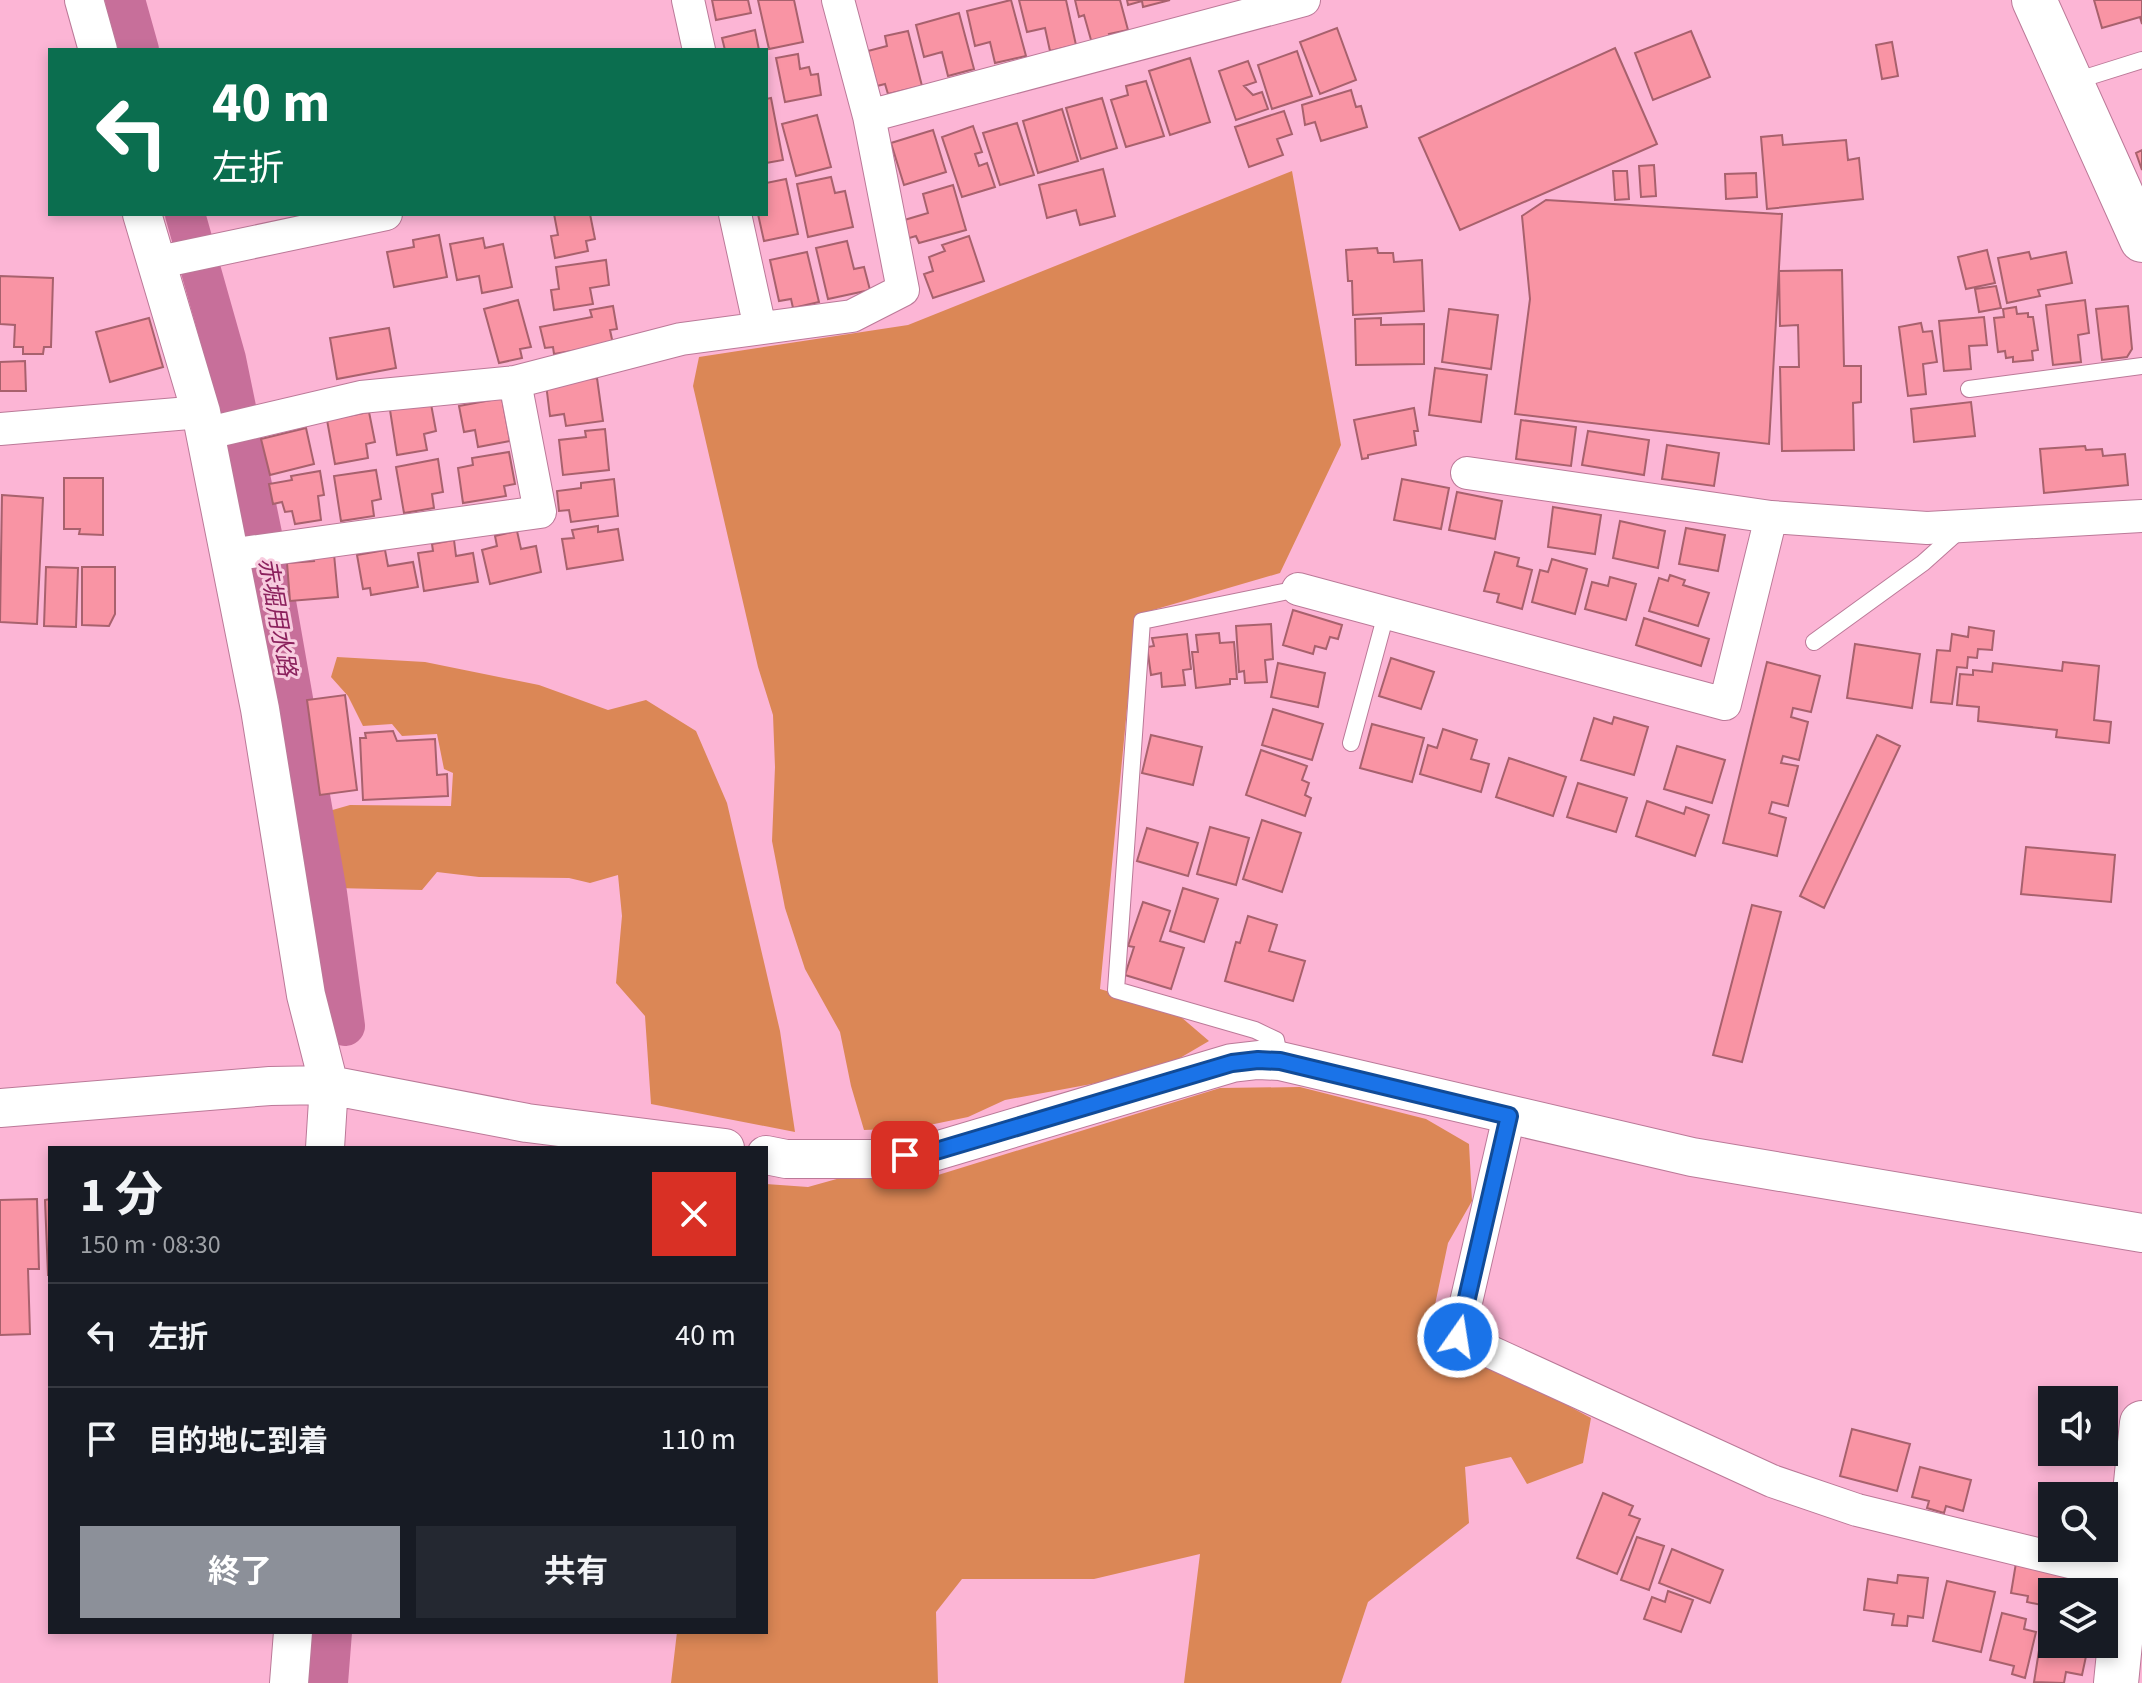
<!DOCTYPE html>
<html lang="ja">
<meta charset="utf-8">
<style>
body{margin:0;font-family:"Source Sans 3","Noto Sans JP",sans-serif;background:#242831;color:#f1f3f6;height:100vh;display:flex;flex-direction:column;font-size:30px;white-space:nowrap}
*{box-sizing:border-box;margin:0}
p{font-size:26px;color:#9ea1a6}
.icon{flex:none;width:44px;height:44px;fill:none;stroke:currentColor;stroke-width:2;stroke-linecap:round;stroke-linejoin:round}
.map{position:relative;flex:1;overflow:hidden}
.drawer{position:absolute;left:48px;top:1146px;width:720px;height:488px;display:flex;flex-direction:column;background:#171b24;border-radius:0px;box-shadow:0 4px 12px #0003}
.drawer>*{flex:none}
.hud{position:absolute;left:48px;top:48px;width:720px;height:168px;border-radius:0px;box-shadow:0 4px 12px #0003;background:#0b6e4f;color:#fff;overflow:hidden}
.buttons{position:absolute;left:2038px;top:1386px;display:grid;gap:16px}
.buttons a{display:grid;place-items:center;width:80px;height:80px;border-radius:0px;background:#171b24;box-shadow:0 4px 12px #0003;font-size:40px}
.pin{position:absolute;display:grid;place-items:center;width:68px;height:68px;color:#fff;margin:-34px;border-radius:16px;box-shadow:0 4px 12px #0006}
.me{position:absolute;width:88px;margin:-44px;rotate:13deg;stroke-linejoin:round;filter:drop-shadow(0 0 6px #0008)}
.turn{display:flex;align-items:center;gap:28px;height:168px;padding:0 32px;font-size:36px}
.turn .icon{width:104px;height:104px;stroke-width:2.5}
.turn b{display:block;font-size:56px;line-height:68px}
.round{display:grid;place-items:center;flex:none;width:84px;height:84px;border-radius:0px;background:#242831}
.headline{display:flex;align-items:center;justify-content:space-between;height:136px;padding:0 32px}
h1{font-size:48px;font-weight:700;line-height:60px}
.button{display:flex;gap:16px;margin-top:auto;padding:16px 32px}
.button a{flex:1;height:92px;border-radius:0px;background:#8c9099;color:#fff;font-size:32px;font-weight:700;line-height:92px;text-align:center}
.button a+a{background:#242831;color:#f1f3f6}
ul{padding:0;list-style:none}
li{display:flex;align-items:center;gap:24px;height:104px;padding:0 32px;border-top:2px solid #363941}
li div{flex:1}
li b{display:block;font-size:30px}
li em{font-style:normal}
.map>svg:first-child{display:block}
.forest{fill:#db8756}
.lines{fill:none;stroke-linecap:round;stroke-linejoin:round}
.canal{stroke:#c76f9a;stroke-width:40}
.building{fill:#f994a4;stroke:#a8616d;stroke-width:2}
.service-casing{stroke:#bb7998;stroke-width:18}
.minor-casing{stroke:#bb7998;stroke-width:34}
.tertiary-casing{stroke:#bb7998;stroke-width:40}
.secondary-casing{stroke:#bb7998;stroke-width:46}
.service{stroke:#fff;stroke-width:16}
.minor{stroke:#fff;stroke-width:32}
.tertiary{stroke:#fff;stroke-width:38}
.secondary{stroke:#fff;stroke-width:44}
.route-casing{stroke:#114b97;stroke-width:20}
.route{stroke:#1a73e8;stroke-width:14}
.labels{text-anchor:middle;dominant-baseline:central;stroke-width:6;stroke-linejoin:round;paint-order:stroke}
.water-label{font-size:24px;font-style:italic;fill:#8b215d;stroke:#f8ccdf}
</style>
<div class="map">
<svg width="2142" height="1683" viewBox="0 0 2142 1683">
<rect width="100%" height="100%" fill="#fcb5d5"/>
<!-- forest -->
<path class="forest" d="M1292 171 1341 445 1280 573 1136 615 1100 989 1174 1011 1209 1041 1168 1065 1097 1083 1005 1100 968 1117 915 1128 864 1130 851 1086 840 1032 805 969 785 908 772 841 775 767 773 715 758 667 693 386 699 357 908 325Z
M337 657 425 662 539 685 608 710 646 700 696 731 727 803 780 1031 795 1132 651 1104 645 1016 616 983 622 916 618 875 590 883 569 878 479 877 437 872 422 890 335 888 322 813 350 805 451 806 453 773 444 769 437 734 402 736 392 724 363 726 348 696 331 677Z
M1300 1087 1426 1119 1469 1144 1472 1201 1448 1243 1428 1338 1509 1374 1591 1418 1583 1463 1527 1484 1511 1457 1465 1467 1469 1523 1368 1602 1341 1683H1184L1200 1554 1094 1579H962L936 1612 938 1683H671L677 1632H766V1184L808 1187 851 1175H938L1220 1088Z"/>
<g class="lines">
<!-- canal -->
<path class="canal" d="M125 0 139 50
M185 214 226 359 276 602 327 893 345 1026
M328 1683 332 1632"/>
</g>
<!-- building -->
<path class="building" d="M712 0H748L751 13 716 20Z
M758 0H794L803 42 769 49Z
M1011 0 1026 56 995 63 990 42 975 46 967 11Z
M1019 0H1066L1076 45 1050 51 1045 28 1027 32Z
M1075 0H1120L1128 30 1109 34 1112 44 1091 40 1084 15 1079 17Z
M1127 0H1170L1143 7 1142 1 1128 5Z
M2094 0H2142V24L2140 17 2102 28Z
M959 13 974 69 948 76 942 52 924 57 916 25Z
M1337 28 1356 80 1320 94 1300 42Z
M755 30 759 50H725L722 38Z
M908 31 922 86 888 94 885 84 877 86 868 51 887 46 885 36Z
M1691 31 1710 77 1653 100 1635 53Z
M1892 42 1898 76 1882 79 1876 45Z
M1615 48 1657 144 1460 230 1419 138Z
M1297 51 1312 96 1272 109 1258 65Z
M798 54 800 69 809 67 811 75 818 74 821 95 785 102 776 58Z
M1190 58 1210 122 1170 135 1149 71Z
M1248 61 1256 82 1244 86 1253 95 1262 92 1268 109 1236 120 1219 71Z
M1146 81 1164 136 1126 147 1111 100 1128 95 1126 86Z
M1351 90 1356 107 1361 106 1367 127 1321 141 1315 122 1305 125 1302 105Z
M771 98 783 160 766 163V99Z
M1102 98 1117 148 1081 159 1066 108Z
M1062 109 1078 161 1038 173 1023 121Z
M1284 111 1292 134 1277 139 1283 155 1249 167 1235 127Z
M817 115 831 167 796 176 782 124Z
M1017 123 1034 175 1000 185 983 133Z
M973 126 982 152 975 154 979 166 987 163 995 187 962 197 942 137Z
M933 130 946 172 904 185 891 143Z
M1782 135 1783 145 1846 140 1848 160 1859 158 1863 199 1767 209 1761 137Z
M2142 150V170L2136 153Z
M1654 165 1656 196 1641 197 1639 166Z
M1103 169 1115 216 1080 225 1076 210 1047 218 1039 185Z
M1613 171H1627L1629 199 1615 200Z
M1756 173 1757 197 1726 199 1725 174Z
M831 177 835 193 845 191 853 227 808 237 797 184Z
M786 179 798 234 764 241 758 214H766V183Z
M953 185 966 230 919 243 916 236 906 239 901 221 928 213 923 194Z
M1546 200 1782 214 1769 444 1515 414 1530 299 1522 216Z
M554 214H590L595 239 586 241 588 251 555 258 551 236 558 235Z
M439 235 447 277 394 287 387 252 414 247 413 240Z
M969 236 984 281 933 298 924 274 933 271 929 257 945 251 942 245Z
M483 238 485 248 503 244 512 287 482 293 479 276 457 280 450 244Z
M847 241 854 269 864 267 870 290 828 299 816 248Z
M1377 248 1378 253H1393L1394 262 1422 260 1424 311 1353 315 1352 281H1348L1346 250Z
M1987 250 1995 283 1966 289 1958 257Z
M807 252 819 302 793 308 791 299 779 301 770 260Z
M2029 252 2031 259 2066 252 2072 283 2038 290 2040 296 2007 303 1998 258Z
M606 260 609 285 590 288 593 304 554 310 551 290 559 289 556 267Z
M1842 270 1844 366H1861V402L1853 403 1854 450 1782 451 1780 367H1799L1798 325 1780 326 1779 271Z
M0 276 53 278 51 347H44L43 354H23V347H14L15 325 0 324Z
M1996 286 2001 308 1979 312 1975 289Z
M518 300 531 347 520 349 522 358 499 363 484 309Z
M2085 300 2089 333 2078 335 2081 362 2053 365 2046 305Z
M613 306 617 329 610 330 613 344 554 354 553 347 545 348 540 327 592 317 590 310Z
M2128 306 2132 349 2127 357 2102 360 2096 309Z
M2016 307 2017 314 2028 313V317H2033L2038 350 2032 351 2033 360 2013 362V357L2006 358 2005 351 1998 352 1994 318 2004 317 2003 309Z
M1449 309 1498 315 1491 369 1442 362Z
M1984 317 1987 345 1969 346 1971 369 1944 371 1939 321Z
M149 318 163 367 110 382 96 332Z
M1381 318V325L1424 324V364L1356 365 1355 319Z
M1921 323 1923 332 1932 331 1937 362 1923 364 1926 394 1908 396 1899 327Z
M389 328 396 368 337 379 330 338Z
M25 361 26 391H0V362Z
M1435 368 1487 375 1481 422 1429 415Z
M597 378 603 421 566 426 564 414 550 416 546 384Z
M502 398 510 441 478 447 475 430 464 432 459 406Z
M1971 402 1975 436 1914 442 1911 409Z
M431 404 436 431 424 434 427 450 397 455 390 410Z
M1414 408 1418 431H1414L1416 445 1368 455V458L1362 459 1354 420Z
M369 412 375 442 366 444 368 458 335 464 327 420Z
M1521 420 1576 427 1571 466 1516 459Z
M306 428 314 464 270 475 261 439Z
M605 429 609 470 563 475 559 440 586 437 585 431Z
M1588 431 1649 440 1644 475 1582 465Z
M1667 445 1719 453 1714 486 1662 479Z
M2085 446 2086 450 2102 449 2103 456 2125 454 2128 485 2044 493 2040 449Z
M509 452 515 484 504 486 506 496 463 503 458 468 473 465 472 458Z
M438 459 443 492 432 494 434 508 404 513 396 467Z
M376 470 381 499 372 501 374 516 341 521 334 476Z
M320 471 324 495 318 496 321 520 295 524 292 511 285 512 282 502 273 504 269 484 292 480 291 476Z
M64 478H103V535L79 534 80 529H64Z
M614 479 618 516 571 522 569 510 559 511 557 491 581 488V483Z
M1402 479 1449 488 1441 529 1394 520Z
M1457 492 1502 501 1495 539 1449 530Z
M2 495 43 498 37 624 0 622Z
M1553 507 1601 515 1595 554 1548 547Z
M1620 521 1665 531 1658 568 1613 558Z
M598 526V532L618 529 623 560 567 569 562 539 574 538 572 530Z
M1686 528 1725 535 1718 571 1679 564Z
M517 531 521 549 536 546 541 572 490 584 482 550 497 546 495 536Z
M454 540 456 556 473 553 478 582 424 591 418 553 433 551 432 544Z
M385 550 388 566 413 562 418 587 371 595 370 588 363 589 357 555Z
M1495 552 1519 558 1517 566 1532 570 1522 609 1497 602 1499 594 1484 591Z
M334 554 338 597 290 601 287 563 314 561 313 556Z
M1552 559 1587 569 1575 614 1532 602 1540 570 1548 572Z
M46 567 78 568 76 627 44 626Z
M82 567H115V614L109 626 82 625Z
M1670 575 1685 580 1683 585 1709 593 1698 626 1649 611 1659 578 1668 581Z
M1610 577 1636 584 1626 620 1585 609 1592 582 1608 586Z
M1293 610 1342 625 1338 639 1330 637 1326 649 1315 646 1313 654 1283 645Z
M1644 618 1709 639 1701 666 1636 645Z
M1271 624 1273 659 1265 660 1267 682 1245 683 1244 671 1239 672 1236 626Z
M1969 627 1994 631 1992 650 1978 649 1977 658 1968 657 1967 668 1957 667 1952 704 1931 702 1937 650 1950 651 1952 634 1968 637Z
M1219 633 1220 643 1234 642 1237 679H1230V684L1196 688 1192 652H1198L1196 635Z
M1187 634 1191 669 1183 670 1185 685 1162 687 1161 673 1151 675 1147 647 1154 646 1152 638Z
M1855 644 1920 654 1912 708 1847 698Z
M1391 658 1434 672 1421 709 1379 696Z
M1767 662 1820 676 1811 712 1793 708 1791 717 1808 722 1799 760 1783 756 1781 763 1798 766 1788 806 1772 802 1769 813 1786 818 1777 856 1723 843Z
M2063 662 2099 666 2094 720 2111 722 2109 743 2056 737 2057 730 1978 721 1979 707 1957 705 1960 674 1973 675V670L1992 672 1993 663 2062 671Z
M1278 663 1325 673 1318 707 1271 697Z
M345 695 357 790 320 795 307 700Z
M1273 709 1323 724 1312 760 1262 745Z
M1614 717 1648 727 1634 775 1581 760 1594 718 1612 724Z
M1372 724 1424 738 1412 782 1360 768Z
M1443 729 1477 740 1471 759 1489 764 1481 792 1420 774 1428 745 1437 748Z
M393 731 397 741 435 739 437 775 447 774 448 796 363 800 360 738H366L365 733Z
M1151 735 1202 747 1193 785 1142 773Z
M1877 735 1900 746 1824 908 1800 896Z
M1677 746 1725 760 1712 803 1664 789Z
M1261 750 1307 766 1302 780 1309 783 1305 795 1311 798 1305 816 1246 795Z
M1509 758 1566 777 1553 816 1496 797Z
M1578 783 1627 798 1616 832 1567 817Z
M1647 801 1684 814 1686 807 1709 815 1695 856 1636 836Z
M1262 820 1301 833 1282 892 1243 879Z
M1210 827 1249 838 1236 885 1197 874Z
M1147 828 1198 843 1188 876 1137 861Z
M2026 847 2115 855 2111 902 2021 894Z
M1183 888 1218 899 1204 942 1170 931Z
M1143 902 1170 911 1160 941 1184 948 1171 989 1125 975 1134 947 1128 946Z
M1752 905 1781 912 1742 1062 1713 1055Z
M1248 916 1277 925 1269 951 1305 961 1293 1001 1225 981 1236 942 1240 943Z
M37 1199 39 1269H28L30 1334 0 1335V1200Z
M50 1199V1275H48L45 1200Z
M1852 1429 1910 1444 1897 1491 1840 1476Z
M1920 1467 1971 1480 1963 1511 1946 1506 1944 1513 1927 1508 1929 1501 1912 1497Z
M1603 1493 1633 1506 1629 1515 1640 1519 1617 1574 1577 1558Z
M1637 1537 1664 1546 1649 1590 1621 1580Z
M1672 1549 1723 1570 1710 1603 1659 1583Z
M2016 1563 2070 1573 2066 1592H2052V1607L2027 1602 2028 1596 2011 1593Z
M1898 1575 1928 1578 1923 1618 1908 1616 1907 1626 1892 1625 1894 1614 1864 1610 1868 1579 1897 1583Z
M1947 1581 1995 1592 1981 1652 1933 1641Z
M1668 1591 1693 1600 1681 1632 1644 1619 1652 1597 1665 1602Z
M2002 1613 2026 1619 2024 1629 2036 1632 2025 1678 2012 1674 2014 1666 1990 1660Z
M2041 1638 2052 1640V1644L2088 1647 2082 1675 2066 1672 2064 1683 2034 1682Z"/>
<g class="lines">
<!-- service casing -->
<g class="service-casing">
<path id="service" d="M2072 82 2142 60
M1969 389 2142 366
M1814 642 1923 563 1961 529
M1351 743 1386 614
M1280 1061 1276 1040 1255 1030 1116 990 1142 621 1298 589"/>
</g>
<!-- minor casing -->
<g class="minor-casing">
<path id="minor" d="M688 0 699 50
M869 116 1304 0
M735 214 760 328
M155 263 386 214
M0 429 201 412
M204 434 361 397 515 382 681 339 852 316 903 290 869 116 838 0
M1467 473 1771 517
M229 555 540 512 515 382
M1298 589 1725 704 1771 517 1927 528 2142 516
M1509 1116 1458 1337 1772 1481 1857 1510 2127 1576"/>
</g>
<!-- tertiary casing -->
<g class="tertiary-casing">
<path id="tertiary" d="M84 0 98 50
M142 214 201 412 260 709 306 995 329 1085 325 1148
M0 1108 270 1086 329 1085 527 1123 725 1148
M766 1155 786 1159H873L936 1151 1232 1063 1258 1060 1280 1061 1692 1157 2142 1233
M289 1683 293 1632"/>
</g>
<!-- secondary casing -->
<g class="secondary-casing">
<path id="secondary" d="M2034 0 2142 240
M2116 1683 2142 1423"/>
</g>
<!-- service -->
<use href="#service" class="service"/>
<!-- minor -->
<use href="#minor" class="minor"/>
<!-- tertiary -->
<use href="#tertiary" class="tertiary"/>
<!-- secondary -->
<use href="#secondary" class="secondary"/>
</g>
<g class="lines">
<!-- route casing -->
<g class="route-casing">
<path id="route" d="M905 1155 936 1151 1232 1063 1258 1060 1280 1061 1509 1116 1458 1337"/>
</g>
<!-- route -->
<use href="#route" class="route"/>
</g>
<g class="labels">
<!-- water labels -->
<g class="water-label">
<text transform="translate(277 617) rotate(80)">赤堀用水路</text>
</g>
</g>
</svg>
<div class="buttons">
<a><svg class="icon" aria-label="sound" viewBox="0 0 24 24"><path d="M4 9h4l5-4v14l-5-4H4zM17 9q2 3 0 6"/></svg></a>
<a><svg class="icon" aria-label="search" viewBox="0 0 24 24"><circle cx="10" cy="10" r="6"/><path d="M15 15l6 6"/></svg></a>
<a><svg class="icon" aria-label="layers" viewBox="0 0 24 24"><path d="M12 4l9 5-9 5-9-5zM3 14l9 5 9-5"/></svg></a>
</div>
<div class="pin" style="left:905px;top:1155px;background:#d93025"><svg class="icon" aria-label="arrive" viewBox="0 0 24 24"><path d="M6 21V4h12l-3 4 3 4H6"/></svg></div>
<svg class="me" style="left:1458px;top:1337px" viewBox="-20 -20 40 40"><circle r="17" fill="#1a73e8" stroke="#fff" stroke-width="3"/><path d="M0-11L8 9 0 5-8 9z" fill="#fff"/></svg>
<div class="hud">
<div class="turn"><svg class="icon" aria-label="left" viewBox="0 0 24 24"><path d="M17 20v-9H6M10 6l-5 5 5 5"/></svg><div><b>40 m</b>左折</div></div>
</div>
<section class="drawer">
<div class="headline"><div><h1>1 分</h1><p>150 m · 08:30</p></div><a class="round" style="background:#d93025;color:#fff"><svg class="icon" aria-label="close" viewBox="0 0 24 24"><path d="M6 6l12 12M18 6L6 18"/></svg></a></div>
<ul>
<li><svg class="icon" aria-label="left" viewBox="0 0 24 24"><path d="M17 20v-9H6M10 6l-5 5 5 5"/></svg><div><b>左折</b></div><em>40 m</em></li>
<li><svg class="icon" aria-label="arrive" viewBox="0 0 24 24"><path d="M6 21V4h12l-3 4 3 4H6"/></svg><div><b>目的地に到着</b></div><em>110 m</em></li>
</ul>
<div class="button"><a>終了</a><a>共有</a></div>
</section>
</div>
